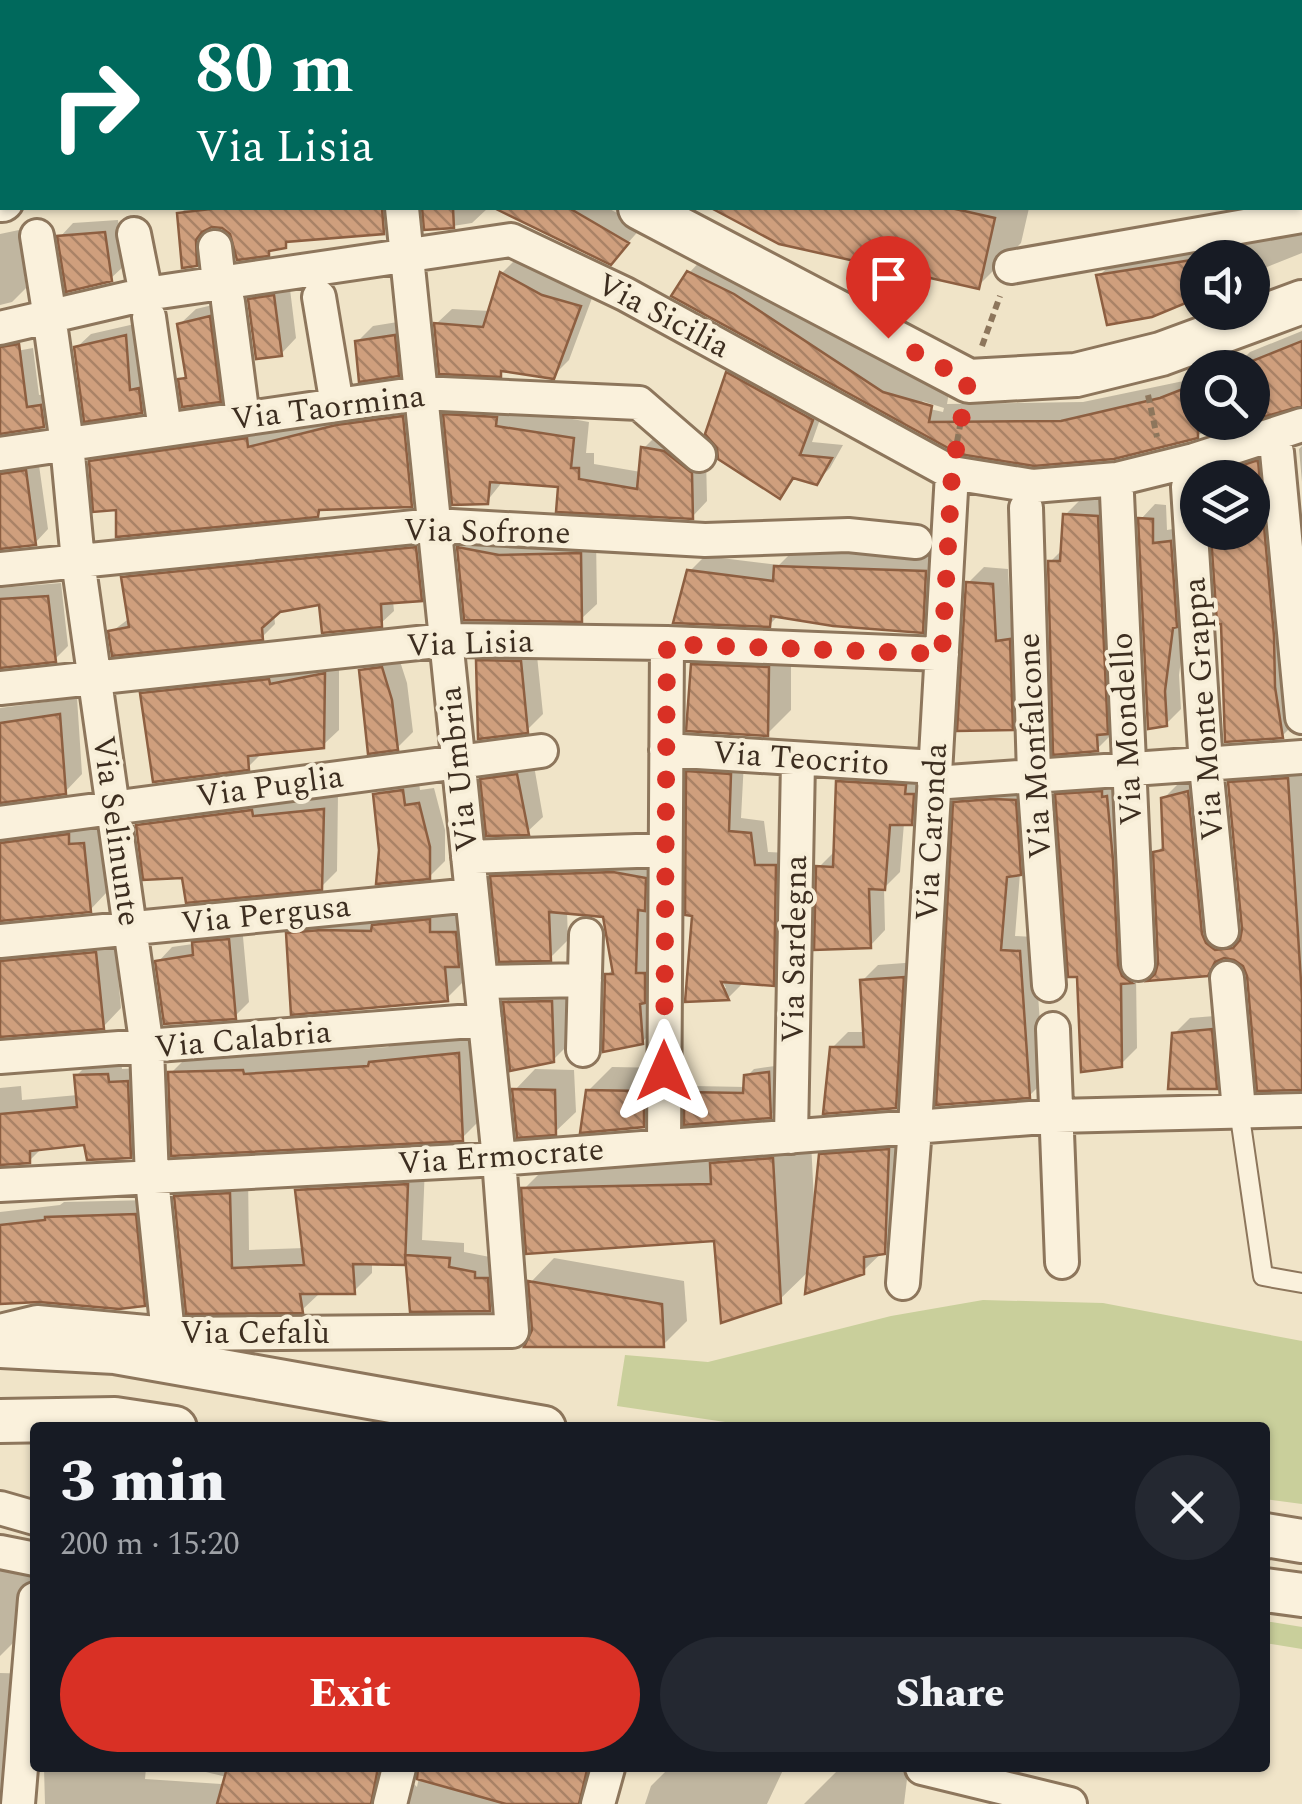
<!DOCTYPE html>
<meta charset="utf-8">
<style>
body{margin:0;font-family:Spectral,serif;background:#242831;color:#f1f3f6;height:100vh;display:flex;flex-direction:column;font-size:38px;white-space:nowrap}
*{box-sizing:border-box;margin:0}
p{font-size:32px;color:#9ea1a6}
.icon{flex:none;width:55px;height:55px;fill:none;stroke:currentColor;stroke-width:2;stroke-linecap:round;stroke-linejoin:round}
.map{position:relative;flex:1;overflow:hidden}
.panel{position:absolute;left:30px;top:1422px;width:1240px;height:350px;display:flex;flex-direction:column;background:#171b24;border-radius:10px;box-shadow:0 2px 8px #0004}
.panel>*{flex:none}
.guide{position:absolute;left:0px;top:0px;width:1302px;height:210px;box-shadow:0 2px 8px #0004;background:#00695c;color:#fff;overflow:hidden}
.fabs{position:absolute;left:1180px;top:240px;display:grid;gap:20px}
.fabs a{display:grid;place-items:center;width:90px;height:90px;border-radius:50%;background:#171b24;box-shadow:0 2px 8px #0004;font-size:50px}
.pin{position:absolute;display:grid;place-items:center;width:85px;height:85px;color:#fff;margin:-102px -42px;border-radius:50% 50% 50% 0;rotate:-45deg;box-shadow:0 0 10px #0007}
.pin .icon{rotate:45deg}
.me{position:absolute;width:110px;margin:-55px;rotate:0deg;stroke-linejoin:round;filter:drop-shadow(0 0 8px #0008)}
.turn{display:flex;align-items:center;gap:35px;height:210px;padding:0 30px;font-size:45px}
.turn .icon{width:130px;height:130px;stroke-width:2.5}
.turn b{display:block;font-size:70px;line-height:85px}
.round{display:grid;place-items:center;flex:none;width:105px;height:105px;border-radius:52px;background:#242831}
.headline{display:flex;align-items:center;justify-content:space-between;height:170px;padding:0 30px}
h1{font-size:60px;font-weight:800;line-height:75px}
.button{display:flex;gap:20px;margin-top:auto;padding:20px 30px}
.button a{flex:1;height:115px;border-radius:60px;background:#d93025;color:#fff;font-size:40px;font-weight:800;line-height:115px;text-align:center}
.button a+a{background:#242831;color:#f1f3f6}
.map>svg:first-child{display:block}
.green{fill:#c9cf9b}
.shadow{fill:#0003;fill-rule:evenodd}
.building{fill:url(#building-back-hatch);stroke:#8d5f41;stroke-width:2.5}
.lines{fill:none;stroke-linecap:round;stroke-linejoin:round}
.service-casing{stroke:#8d765c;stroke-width:22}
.minor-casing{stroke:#8d765c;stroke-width:38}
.tertiary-casing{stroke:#8d765c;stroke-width:48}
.path{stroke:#8d765c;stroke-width:6;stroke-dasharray:8 5;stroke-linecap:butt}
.service{stroke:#faf1dc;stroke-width:18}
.minor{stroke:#faf1dc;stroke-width:32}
.tertiary{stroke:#faf1dc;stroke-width:42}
.route{stroke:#d93025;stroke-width:18;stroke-dasharray:0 32.4}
.labels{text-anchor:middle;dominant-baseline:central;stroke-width:8;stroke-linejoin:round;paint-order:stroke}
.street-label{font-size:32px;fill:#3d2e20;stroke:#f7eed8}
</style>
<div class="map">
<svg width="1302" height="1804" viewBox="0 0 1302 1804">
<defs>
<pattern id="building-back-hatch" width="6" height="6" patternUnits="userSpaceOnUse" patternTransform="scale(2.5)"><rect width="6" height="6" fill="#cf9f7d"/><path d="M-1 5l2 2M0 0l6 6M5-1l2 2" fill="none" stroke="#a98266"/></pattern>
</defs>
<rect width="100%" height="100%" fill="#f0e4c8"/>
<!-- green -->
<path class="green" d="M983 1300 1103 1303 1302 1341V1504L1265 1499V1428H765L617 1406 625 1355 708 1362 891 1316Z
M1265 1621 1302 1627V1649L1265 1643Z"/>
<!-- shadow -->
<path class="shadow" d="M66 0H424L421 2Z
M431 0H581V2Z
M802 0H980L978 2Z
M1071 0H1188V2H1071Z
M0 16H2L0 98Z
M1302 206V253L1252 273V258H1198V295L1099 276 1142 233Z
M186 208H398V216L383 231 291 239 268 253 223 226 210 225 211 249 196 264 180 214Z
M423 208H488L472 223 427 230Z
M500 208H608L642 227 611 262Z
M720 208H1029L1021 243 978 286 778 241Z
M118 220 124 266 110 279 60 237 73 223Z
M19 230 26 288 12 302 0 305V234Z
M708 253 753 275 903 373 950 387 947 404 1083 402 1198 378V422H1237L1188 438 959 451 689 273ZM922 401 944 408 943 412 930 409Z
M518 257 595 290 569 360 553 376 505 369 500 374 436 324 452 309 490 311 502 273Z
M289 281 296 338 281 354 250 300 266 284Z
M225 302 235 384 220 399 181 380 188 373 180 324 196 309Z
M410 320 414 358 398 374 357 342 373 326Z
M139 323 155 396 141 411 76 348 91 334Z
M1302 331V403L1252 368H1234L1250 352Z
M33 348 39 395 54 393 57 412 43 425 0 433V354Z
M742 360 825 405 812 442 843 445 830 468 816 482 797 476 780 496 728 373Z
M461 399 589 422 586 453H594V464L641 472 643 449 659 433 706 457 707 501 692 517 561 485 503 481 487 501 446 415Z
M418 401 427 488 411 504 324 508 317 514 119 507 91 462 107 446 262 424 264 433 354 411Z
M1273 446 1298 720 1282 736 1223 621 1214 537 1218 532H1252V478L1222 474 1238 458Z
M1302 446V482L1299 449Z
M0 455 38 458 48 529 35 543 0 546Z
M1081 499 1113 501V733L1097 749 1050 562 1063 549 1065 515Z
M1155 504 1166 505 1167 530 1185 527 1187 614 1179 675 1181 709 1166 724 1141 519Z
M475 532 596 538 597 604 581 619 459 548Z
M429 535 434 586 421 599 393 601 394 611 380 624 321 602 278 609 274 614 275 624 262 637 111 632 130 618 123 578 136 565Z
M792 552 940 557 937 615 922 631 779 615 769 625 689 572 705 556 779 565Z
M984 567 1008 569 1011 626 1025 624 1027 712 1012 728 968 583Z
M61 583 68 646 55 659 0 665V588Z
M718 641 791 644V710L767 734 694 665Z
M494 646H536L543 714 527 730 478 661Z
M397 652 407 683 413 732 397 748 362 670 377 655Z
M339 659V730L323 745 263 752 248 767 143 694 158 679Z
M77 698 82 774 65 792 0 800V708Z
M702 759 744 761 741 818 764 821 768 852 789 853 786 970 773 983 740 981 742 984 728 998 688 999 695 914 689 772ZM717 970 726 988H721Z
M533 760 543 817 527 832 483 780 499 764Z
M1302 761V1088L1246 966 1235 957 1225 956 1206 974 1160 963 1156 853 1166 843 1163 799 1183 779 1207 773 1226 924 1245 933 1230 783 1250 764Z
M854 766 921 770 927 807 911 823H904L900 872 884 888 885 930 870 946 819 867 834 852 838 782Z
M418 775 420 790 434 788 445 830V861L429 877 382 850 376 794 391 779Z
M1117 777 1136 975 1137 1048 1121 1064 1080 975 1058 795 1074 780Z
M1030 786 1035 858 1020 873 1015 936 1034 937 1044 1081 1029 1096 956 803 971 788Z
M338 794 337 871 321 887 184 876 138 826 154 810Z
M0 816 85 818 86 828 100 827 107 892 90 910 0 918Z
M511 859 663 860 661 1023 642 1042 607 975 614 968 605 914 567 911 568 940 550 958 493 877Z
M343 910 476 913 467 978 447 998 288 934 309 914Z
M242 926 249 1002 235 1016 158 962 172 947 193 944 209 929Z
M114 934 121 1008 103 1027 0 1035V961L19 943Z
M918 962 911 1090 891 1110 931 1107 927 1209 863 1271 810 1270 779 1300 716 1238 524 1189 561 1152 810 1122 814 1201H817L822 1155 869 1108 832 1048 848 1032H866L862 981 878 965Z
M567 986 569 1044 553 1060 506 1002 521 987Z
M1227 1015 1232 1071 1216 1086 1174 1034 1190 1018Z
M479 1034 482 1118 462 1138 171 1073 191 1053 263 1051 264 1055 388 1047 392 1043Z
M121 1061 122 1069 141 1068 144 1142 130 1156 86 1142 43 1147 29 1161 0 1163V1088L21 1086 22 1100 78 1095 76 1076 90 1062Z
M775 1066 777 1108 770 1116 687 1093 694 1086 746 1087 747 1076 754 1069Z
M612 1067 667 1068V1101L643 1125 588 1091Z
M535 1069 574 1070 576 1112 555 1132 515 1090Z
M425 1166 422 1240 464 1243V1252L490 1257V1264L503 1263 505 1293 489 1309 408 1258 404 1262H372V1273L354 1291 321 1292 302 1310 188 1311 176 1197 195 1178 248 1175 249 1250 305 1248 298 1191 316 1172Z
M151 1200 160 1288 144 1303 0 1301V1212L60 1205 64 1202Z
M554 1258 684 1281 687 1321 663 1345 534 1330 531 1282Z
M0 1534 6 1535 5 1541 35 1547V1621L0 1656Z
M0 1673 35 1674 18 1804H0Z
M44 1768H146L145 1779 252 1786V1783L189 1768H405V1775L417 1787 421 1768H613L609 1804H45Z
M669 1768H784L767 1804H645L651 1786Z
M840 1768 908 1771 904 1804H804Z"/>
<!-- building -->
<path class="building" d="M219 208H382L384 234 286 242V248L269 251V256L237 260 230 234 222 228 212 227 202 232 196 240 197 266 182 268 177 213Z
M422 208H453L454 228 424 230Z
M494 208H569L629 243 611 265Z
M711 208H951L995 218 979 289 779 244Z
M105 232 112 281 66 292 57 236Z
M1198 259V298L1152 317 1107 325 1096 275Z
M687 271 734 294 883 392 932 406 929 422 1061 421 1160 398 1198 383V438L1114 459 1034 466 959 454 671 296Z
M500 272 542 295 581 306 554 379 501 371V377L439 374 434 323 483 327Z
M274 295 282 356 256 359 248 299Z
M210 316 221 402 182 407 178 379 186 378 177 324Z
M126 335 130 390 139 388 142 413 84 422 74 347Z
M395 335 399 376 359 382 355 341Z
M1302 341V406L1252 420V361Z
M19 344 27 407 41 405 44 427 0 434V347Z
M726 372 813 420 800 455 832 458 817 485 793 478 780 499 718 459 717 448 705 434Z
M443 414 497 417 496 426 574 438 571 468H579V479L637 489 641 447 664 451 692 473 693 519 556 512 558 487 490 482 488 504 452 505Z
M403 416 412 507 319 510 318 517 116 537V510L93 512 89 461 247 438 248 447 336 425Z
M1258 460 1274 636 1275 687 1283 738 1225 742 1221 624H1217L1211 536 1252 532V478H1220L1219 473Z
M26 470 36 545 0 549V474Z
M1063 514 1098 516 1108 734 1097 735 1098 751 1053 755 1048 561H1060Z
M1138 518 1153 519V543L1171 541 1177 627 1173 628 1165 691 1167 726 1148 729Z
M416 547 422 601 381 604 382 627 322 633 319 605 280 612 262 628 263 640 112 656 108 631 129 627 121 577Z
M457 547 499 555 581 553 582 622 464 620Z
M774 566 926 571 923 633 833 626 771 616 770 627 673 623 687 570 773 581Z
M966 582 993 584 996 641 1010 639 1013 730 957 731Z
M48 596 56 662 0 668V599Z
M476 660 521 661 528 733 478 739Z
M691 664 769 667 768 736 686 731Z
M382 667 392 700 398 750 368 754 359 670Z
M325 673 324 748 248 756 249 770 153 782 140 693 269 679 270 684Z
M60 714 66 794 0 803V723Z
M686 771 731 774 729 831 751 833 755 865H776L774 986 721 982 729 1000 685 1002 692 916 685 915Z
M517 774 529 835 486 836 480 779Z
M1288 778 1302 997V1090L1257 1091 1247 976 1243 966 1234 960 1224 958 1215 962 1208 976 1147 981 1155 974 1158 963 1153 852 1163 850 1161 798 1188 791 1202 934 1206 943 1215 950 1233 948 1240 940 1242 929 1228 782Z
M836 781 906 785 905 794H914L912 825H890L885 890 869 889 871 948 814 950 816 866 833 867Z
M403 790 405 805 419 803 430 847V879L376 884 379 850 373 794Z
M1102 791V797L1107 796 1113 860 1118 965 1122 976 1132 983 1121 984 1122 1067 1081 1072 1077 977H1068L1055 794Z
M993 799 1016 800 1021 875 1007 877 1001 950 1020 951 1030 1098 936 1105 953 802Z
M324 809 322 890 186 903 182 878 143 880 136 825 252 810 253 816Z
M69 834V844L84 843 91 912 0 921V843Z
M613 872 646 878 645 911 638 910 636 973H645V1003L640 1004 643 1044 603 1052 605 974H613L603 917 549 912 551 961 499 962 490 876Z
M430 919V932H456L459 967H445L448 1001 291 1015 286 933 321 930 371 931 372 925Z
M229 939 236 1019 164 1024 155 961 193 955 192 942Z
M96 952 104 1029 0 1037V961Z
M904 977 896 1108 823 1114 830 1047H864L860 980Z
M552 1001 554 1062 510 1071 503 1002Z
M1212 1029 1217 1089H1168L1172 1033Z
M459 1053 463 1141 171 1156 168 1072 243 1070 244 1074 368 1066 369 1062Z
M769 1072 771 1118 684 1125V1092L743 1093 744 1075Z
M108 1074 109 1082 128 1081 131 1158 87 1160 84 1145 30 1151V1163L0 1165V1114L77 1107 74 1075Z
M512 1089 555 1090 556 1135 517 1138Z
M586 1090 644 1091V1127L580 1133Z
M889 1149 885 1254 864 1257V1274L805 1294 819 1154Z
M773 1158 781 1303 721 1323 714 1241 526 1254 521 1188 711 1184 710 1163Z
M408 1184 405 1265 353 1264 355 1294H300L303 1313 186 1314 174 1196 230 1193 232 1268 304 1265 295 1190Z
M136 1214 145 1306 119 1309 39 1302 0 1304V1225L45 1220V1217Z
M405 1255 450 1258 449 1267 475 1272V1278H488L490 1311 410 1312Z
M528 1281 662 1304 664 1347H524L532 1330Z
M227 1768H378L371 1804H217Z
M418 1768H579L587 1770 579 1804H506L417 1779Z"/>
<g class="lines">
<!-- service casing -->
<g class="service-casing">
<path id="service" d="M1239 1110 1263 1276 1302 1283"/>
</g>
<!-- minor casing -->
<g class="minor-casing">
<path id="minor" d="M685 0 687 2
M780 0V2
M1189 0V2
M1300 81H1302
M0 140H2
M134 234 146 294
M37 236 50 318
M215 247 219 282
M1011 267 1302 216
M319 297 337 405
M228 302 243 418
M149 317 165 430
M0 328 146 294 511 240 625 294 952 473 1033 486 1117 479 1194 460 1302 425
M51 330 67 444 78 561 147 1048 152 1179 168 1334
M1277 452 1302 717
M0 454 420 393 639 403 699 455
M1188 487 1206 766 1222 931
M1117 494 1138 964
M1026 508 1034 775 1049 985
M0 569 434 525 705 540 848 535 916 542
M0 688 446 640 667 643 942 654
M666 750 935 767
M934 783 1302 757
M0 823 541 751
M468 857 665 850
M0 941 472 895
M1227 978 1239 1110
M481 982 585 980
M1053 1029 1062 1262
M583 1050 586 935
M0 1057 485 1020
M791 1137 798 761
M664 1145 667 643
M0 1185 499 1159 1056 1116 1302 1110
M903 1283 915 1128 952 473
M0 1331 37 1322 168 1334 512 1331 499 1159 402 208
M0 1508 35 1518
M0 1552 35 1559
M922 1768 1070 1804
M18 1804 35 1599
M390 1804 399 1768
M598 1804 608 1768"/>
</g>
<!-- tertiary casing -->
<g class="tertiary-casing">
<path id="tertiary" d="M0 200H2
M640 208 969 381 1076 375 1161 354 1302 302
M0 1346 115 1352 544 1428
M0 1421 115 1419 175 1428
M1265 1535 1302 1541
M1265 1590 1302 1595"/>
</g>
<!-- path -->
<path class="path" d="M982 346 1000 296
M1148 395 1157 437
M957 442 962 415"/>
<!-- service -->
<use href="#service" class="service"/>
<!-- minor -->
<use href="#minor" class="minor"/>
<!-- tertiary -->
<use href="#tertiary" class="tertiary"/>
</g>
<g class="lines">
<!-- route -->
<path class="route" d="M664 1071 667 644 942 654 952 473 968 381 888 338"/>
</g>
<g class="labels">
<!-- street labels -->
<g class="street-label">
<text transform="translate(663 316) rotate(28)">Via Sicilia</text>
<text transform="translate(328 408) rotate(-7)">Via Taormina</text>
<text transform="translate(487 532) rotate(1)">Via Sofrone</text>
<text transform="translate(470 644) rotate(-2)">Via Lisia</text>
<text transform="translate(1204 709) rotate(-94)">Via Monte Grappa</text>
<text transform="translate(1127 729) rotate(-93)">Via Mondello</text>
<text transform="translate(1035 746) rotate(-93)">Via Monfalcone</text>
<text transform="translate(801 759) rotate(4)">Via Teocrito</text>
<text transform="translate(459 769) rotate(-96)">Via Umbria</text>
<text transform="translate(270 787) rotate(-8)">Via Puglia</text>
<text transform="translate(116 831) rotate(82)">Via Selinunte</text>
<text transform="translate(932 832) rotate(-87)">Via Caronda</text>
<text transform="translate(266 915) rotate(-6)">Via Pergusa</text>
<text transform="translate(795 949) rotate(-89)">Via Sardegna</text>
<text transform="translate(243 1040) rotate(-5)">Via Calabria</text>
<text transform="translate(501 1157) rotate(-4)">Via Ermocrate</text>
<text x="255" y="1333">Via Cefalù</text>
</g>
</g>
</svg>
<div class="fabs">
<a><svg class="icon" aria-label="sound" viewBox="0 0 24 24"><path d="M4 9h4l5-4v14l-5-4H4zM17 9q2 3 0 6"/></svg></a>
<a><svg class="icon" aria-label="search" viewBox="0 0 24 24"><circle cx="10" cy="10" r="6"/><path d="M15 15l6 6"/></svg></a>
<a><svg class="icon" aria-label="layers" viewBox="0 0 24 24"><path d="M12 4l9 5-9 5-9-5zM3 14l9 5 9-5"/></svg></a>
</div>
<div class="pin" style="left:888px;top:338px;background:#d93025"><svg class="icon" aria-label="arrive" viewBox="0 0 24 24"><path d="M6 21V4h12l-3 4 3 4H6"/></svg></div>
<svg class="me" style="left:664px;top:1071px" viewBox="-20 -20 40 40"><path d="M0-17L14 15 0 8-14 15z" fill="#d93025" stroke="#fff" stroke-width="4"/></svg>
<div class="guide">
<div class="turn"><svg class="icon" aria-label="right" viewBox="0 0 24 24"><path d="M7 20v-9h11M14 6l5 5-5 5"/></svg><div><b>80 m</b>Via Lisia</div></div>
</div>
<section class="panel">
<div class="headline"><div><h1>3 min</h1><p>200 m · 15:20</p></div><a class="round"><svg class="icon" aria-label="close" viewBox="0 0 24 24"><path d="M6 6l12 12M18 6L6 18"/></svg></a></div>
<div class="button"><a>Exit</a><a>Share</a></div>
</section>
</div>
